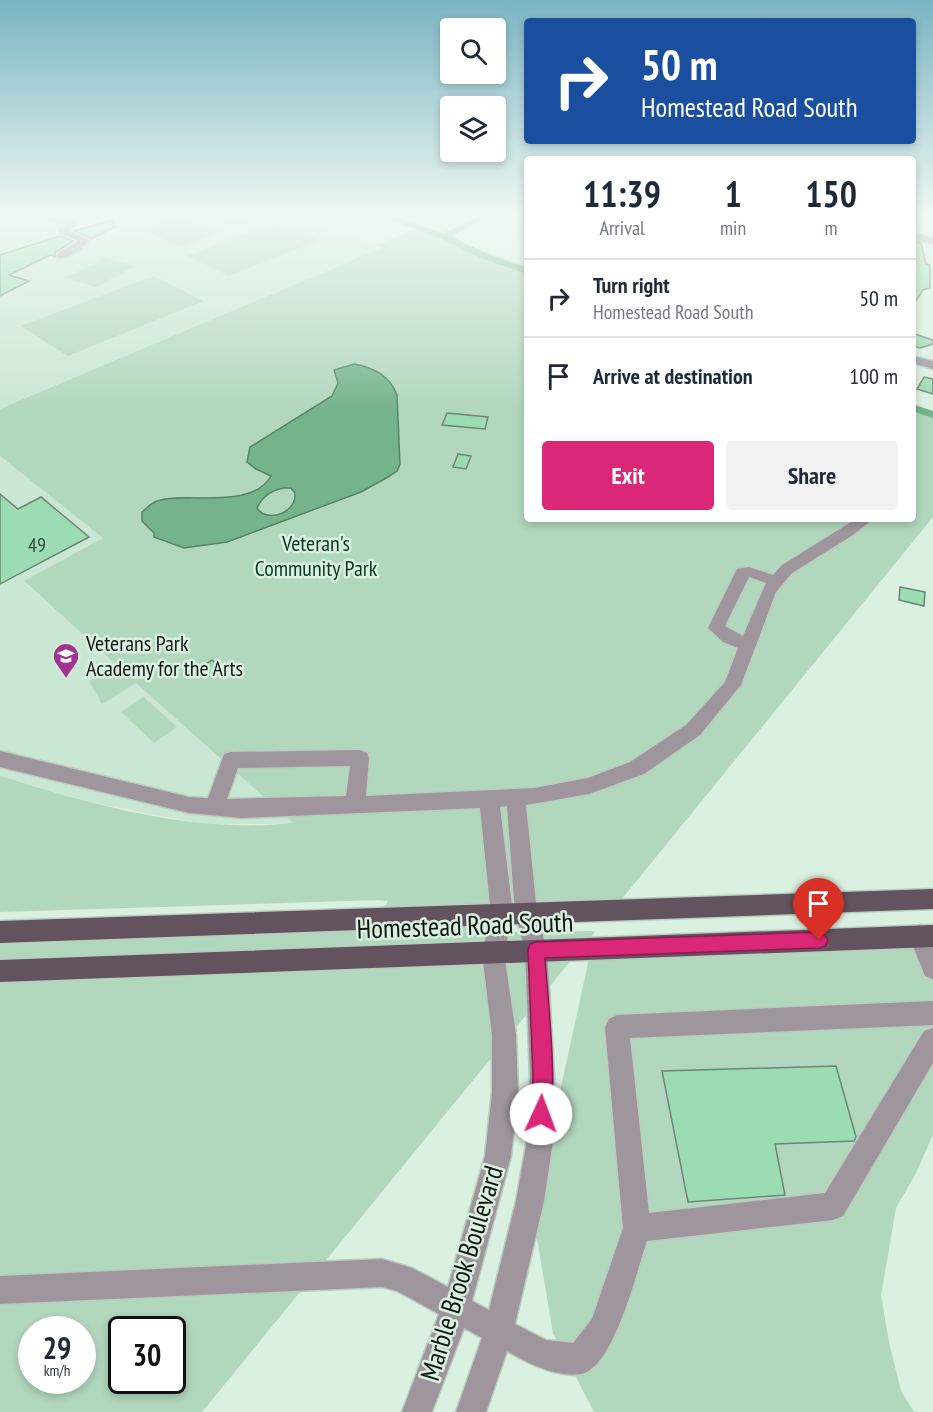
<!DOCTYPE html>
<style>
body{margin:0;font-family:"PT Sans Narrow",sans-serif;background:#f2f2f3;color:#1f2937;height:100vh;display:flex;flex-direction:column;font-size:22px;white-space:nowrap}
*{box-sizing:border-box;margin:0}
p{font-size:20px;color:#747a83}
.icon{flex:none;width:33px;height:33px;fill:none;stroke:currentColor;stroke-width:2;stroke-linecap:round;stroke-linejoin:round}
.map{position:relative;flex:1;overflow:hidden}
.panel{position:absolute;left:524px;top:156px;width:392px;height:366px;display:flex;flex-direction:column;background:#fff;border-radius:6px;box-shadow:0 3px 9px #0003}
.panel>*{flex:none}
.top-card{position:absolute;left:524px;top:18px;width:392px;height:126px;border-radius:6px;box-shadow:0 3px 9px #0003;background:#1a4fa0;color:#fff;overflow:hidden}
.fabs{position:absolute;left:440px;top:18px;display:grid;gap:12px}
.fabs a{display:grid;place-items:center;width:66px;height:66px;border-radius:6px;background:#fff;box-shadow:0 3px 9px #0003;font-size:30px}
.speed{position:absolute;left:18px;top:1316px;display:flex;gap:12px;font-size:30px;font-weight:700;text-align:center}
.speed>*{display:grid;place-content:center;width:78px;height:78px;border-radius:50%;background:#fff;box-shadow:0 3px 9px #0003;line-height:1}
.speed small{font-size:15px;font-weight:400}
.speed .limit{border:3px solid #111;border-radius:9px;background:#fff;color:#111}
.pin{position:absolute;display:grid;place-items:center;width:51px;height:51px;color:#fff;margin:-62px -26px;border-radius:50% 50% 50% 0;rotate:-45deg;box-shadow:0 0 6px #0007}
.pin .icon{rotate:45deg}
.me{position:absolute;width:66px;margin:-33px;rotate:2deg;stroke-linejoin:round;filter:drop-shadow(0 0 4px #0008)}
.turn{display:flex;align-items:center;gap:21px;height:126px;padding:0 18px;font-size:27px}
.turn .icon{width:78px;height:78px;stroke-width:2.5}
.turn b{display:block;font-size:42px;line-height:51px}
.eta{display:flex;justify-content:space-evenly;align-items:center;height:102px;text-align:center}
.eta b{font-size:36px;font-weight:700;line-height:42px}
.action{display:flex;gap:12px;margin-top:auto;padding:12px 18px}
.action a{flex:1;height:69px;border-radius:6px;background:#db2777;color:#fff;font-size:24px;font-weight:700;line-height:69px;text-align:center}
.action a+a{background:#f2f2f3;color:#1f2937}
ul{padding:0;list-style:none}
li{display:flex;align-items:center;gap:18px;height:78px;padding:0 18px;border-top:2px solid #e0e1e3}
li div{flex:1}
li b{display:block;font-size:22px}
li em{font-style:normal}
.map>svg:first-child{display:block}
.built{fill:#cae7d3}
.green{fill:#b1d7bd;fill-rule:evenodd}
.water{fill:#75b38b;stroke:#568466;stroke-width:1.5;fill-rule:evenodd}
.lines{fill:none;stroke-linecap:round;stroke-linejoin:round}
.canal{fill:#75b38b;fill-rule:evenodd}
.building{fill:#9cdcb2;stroke:#708477;stroke-width:1.5}
.minor-casing{stroke:#bacdbf;stroke-width:3}
.major-casing{stroke:#bacdbf;stroke-width:3}
.minor{fill:#9f969d;fill-rule:evenodd}
.major{fill:#62535f;fill-rule:evenodd}
.route{fill:#db2777;stroke:#8e194d;stroke-width:1.5}
.labels{text-anchor:middle;dominant-baseline:central;stroke-width:5;stroke-linejoin:round;paint-order:stroke}
.number-label{font-size:20px;fill:#324839}
.park-label{font-size:22px;fill:#063a20;stroke:#daf0e0}
.poi-label{font-size:22px;fill:#0f1611;stroke:#daf0e0;text-anchor:start}
.near-street-label{font-size:27px;fill:#0f1611;stroke:#daf0e0}
</style>
<div class="map">
<svg width="933" height="1412" viewBox="0 0 933 1412">
<rect width="100%" height="100%" fill="#daf0e0"/>
<!-- built -->
<path class="built" d="M0 213H286L380 248 0 409Z
M0 456 103 538 24 582 294 824H202L73 799 0 776Z"/>
<!-- green -->
<path class="green" d="M196 213H270L271 214 233 228Z
M179 214 222 232 181 247 138 228Z
M278 222 320 240 229 276 187 256Z
M418 228 526 266V519H912V405L933 412V517L621 900 379 908 385 906 388 901 379 900 0 912V776C93 805 195 834 293 823L136 683 102 704 89 681 114 666 122 670 24 581 103 538 0 456V409L381 248 376 245Z
M105 258 136 266 96 287 65 278Z
M154 276 203 301 68 356 21 326Z
M144 697 177 727 154 743 121 712Z
M508 924 510 932 595 931 590 938 0 961V943Z
M933 947V1135L915 1175 896 1208 881 1295 889 1342 901 1391 914 1412H594L553 1333 533 1215 589 959Z
M572 959 202 1412H0V983ZM32 1329H82V1380H32ZM122 1329H172V1380H122Z"/>
<!-- water -->
<path class="water" d="M354 364C375 368 390 376 397 395L400 464 397 471 388 477 361 492 227 542 184 548 154 537V533L142 521V512C147 508 151 503 157 501 187 491 251 511 271 476L256 469 247 462 250 447 332 396 338 383 334 370ZM284 488H291L295 493C297 512 268 524 257 508 262 497 272 490 284 488Z"/>
<g class="lines">
<!-- canal -->
<path class="canal" d="M374 213H386L443 233 487 213H498L450 236 487 254 526 268V274L481 258 440 238Z
M912 404 933 411V418L912 411Z"/>
</g>
<!-- building -->
<path class="building" d="M112 220 115 227 91 239 75 231Z
M60 236 73 241 56 252 55 256 50 255 9 275 29 281 0 296V255Z
M912 240 921 243 926 264 930 265V288L923 290 912 307Z
M912 333 933 340V344L920 348 912 346Z
M924 377 933 379V394L917 389Z
M447 413 488 417 485 429 442 425Z
M458 454 471 456 466 469 453 467Z
M0 494 18 509 41 497 89 537 0 584Z
M900 587 925 592 924 606 899 600Z
M212 660 223 670 212 678 200 668Z
M836 1066 856 1137 854 1141 775 1144 785 1195 688 1202 662 1071Z"/>
<g class="lines">
<!-- minor casing -->
<g class="minor-casing">
<path id="minor" d="M26 213H42L76 222V226L69 231 89 240C82 249 69 259 57 258V254L78 241 59 233V229L65 225Z
M912 232 933 238V244L912 238Z
M912 356 933 361V369L912 363Z
M856 519H873L853 535 792 573 776 592 741 685 700 735 644 774 589 794 526 805 537 913 547 950 554 1076V1134L544 1201 515 1324 546 1340 573 1343 592 1319 623 1228 605 1027 609 1019 617 1015 933 1001V1025L630 1038 649 1213 825 1193 924 1031 933 1028V1063L843 1216 833 1220 647 1241C637 1270 614 1368 581 1374 556 1378 527 1363 507 1351L486 1412H456L482 1338 464 1328 432 1412H402L439 1314 397 1291 382 1287 0 1304V1276L382 1259 412 1268 448 1287 485 1156 492 1093V1035L482 953 491 914 480 808 241 818 189 813 0 767V751L189 797 208 798 222 760 224 754 231 752 360 750 367 753 369 758 366 796 534 788 588 778 630 762 686 725 725 682 738 648 723 642 708 628 737 569 749 567 773 575 782 565ZM749 577 766 583 743 636 725 626ZM350 766 346 796 227 799 238 768ZM507 806 515 913 525 950 530 1076 528 1134 516 1201 489 1310 472 1301 511 1156 518 1093 516 1035 504 953 513 914 500 807Z
M920 925 928 928 933 941V979L925 976 909 936 912 928Z"/>
</g>
<!-- major casing -->
<g class="major-casing">
<path id="major" d="M933 889V909L0 943V921Z
M933 925V947L0 982V960Z"/>
</g>
<!-- minor -->
<use href="#minor" class="minor"/>
<!-- major -->
<use href="#major" class="major"/>
</g>
<!-- sky -->
<linearGradient id="sky" x2="0" y2="1"><stop stop-color="#7ab4c3"/><stop offset="0.52" stop-color="#eef8f1"/><stop offset="1" stop-color="#eef8f1" stop-opacity="0"/></linearGradient>
<rect width="933" height="411" fill="url(#sky)"/>
<!-- route -->
<path class="route" d="M819 932 825 935 828 940 825 946 819 948 545 958C547 992 559 1094 548 1121L541 1124 535 1121 532 1114 533 1076 528 950 530 944 536 942Z"/>
<!-- icons -->
<defs>
<g id="school-pin" transform="scale(1.35)"><path d="M0 17L-7.5 6A9.5 9.5 0 1 1 7.5 6Z" fill="#a03291" stroke="#daf0e0"/><path d="M0-5L7-2L0 1L-7-2ZM-4 1L0 2.5L4 1V4Q0 6-4 4Z" fill="#fff"/></g>
</defs>
<g fill-rule="evenodd">
<use href="#school-pin" x="66" y="656"/>
</g>
<g class="labels">
<!-- number labels -->
<g class="number-label">
<text x="37" y="545">49</text>
</g>
<!-- park labels -->
<g class="park-label">
<text x="316" y="543">Veteran's<tspan x="316" dy="25">Community Park</tspan></text>
</g>
<!-- poi labels -->
<g class="poi-label">
<text x="86" y="643">Veterans Park<tspan x="86" dy="25">Academy for the Arts</tspan></text>
</g>
<!-- near-street labels -->
<g class="near-street-label">
<text transform="translate(465 925) rotate(-2)">Homestead Road South</text>
<text transform="translate(461 1273) rotate(-73)">Marble Brook Boulevard</text>
</g>
</g>
</svg>
<div class="fabs">
<a><svg class="icon" aria-label="search" viewBox="0 0 24 24"><circle cx="10" cy="10" r="6"/><path d="M15 15l6 6"/></svg></a>
<a><svg class="icon" aria-label="layers" viewBox="0 0 24 24"><path d="M12 4l9 5-9 5-9-5zM3 14l9 5 9-5"/></svg></a>
</div>
<div class="speed"><div>29<small>km/h</small></div><div class="limit">30</div></div>
<div class="pin" style="left:819px;top:940px;background:#d93025"><svg class="icon" aria-label="arrive" viewBox="0 0 24 24"><path d="M6 21V4h12l-3 4 3 4H6"/></svg></div>
<svg class="me" style="left:541px;top:1114px" viewBox="-20 -20 40 40"><circle r="19" fill="#fff"/><path d="M0-13L10 11 0 6-10 11z" fill="#db2777"/></svg>
<div class="top-card">
<div class="turn"><svg class="icon" aria-label="right" viewBox="0 0 24 24"><path d="M7 20v-9h11M14 6l5 5-5 5"/></svg><div><b>50 m</b>Homestead Road South</div></div>
</div>
<section class="panel">
<div class="eta">
<div><b>11:39</b><p>Arrival</p></div>
<div><b>1</b><p>min</p></div>
<div><b>150</b><p>m</p></div>
</div>
<ul>
<li><svg class="icon" aria-label="right" viewBox="0 0 24 24"><path d="M7 20v-9h11M14 6l5 5-5 5"/></svg><div><b>Turn right</b><p>Homestead Road South</p></div><em>50 m</em></li>
<li><svg class="icon" aria-label="arrive" viewBox="0 0 24 24"><path d="M6 21V4h12l-3 4 3 4H6"/></svg><div><b>Arrive at destination</b></div><em>100 m</em></li>
</ul>
<div class="action"><a>Exit</a><a>Share</a></div>
</section>
</div>
